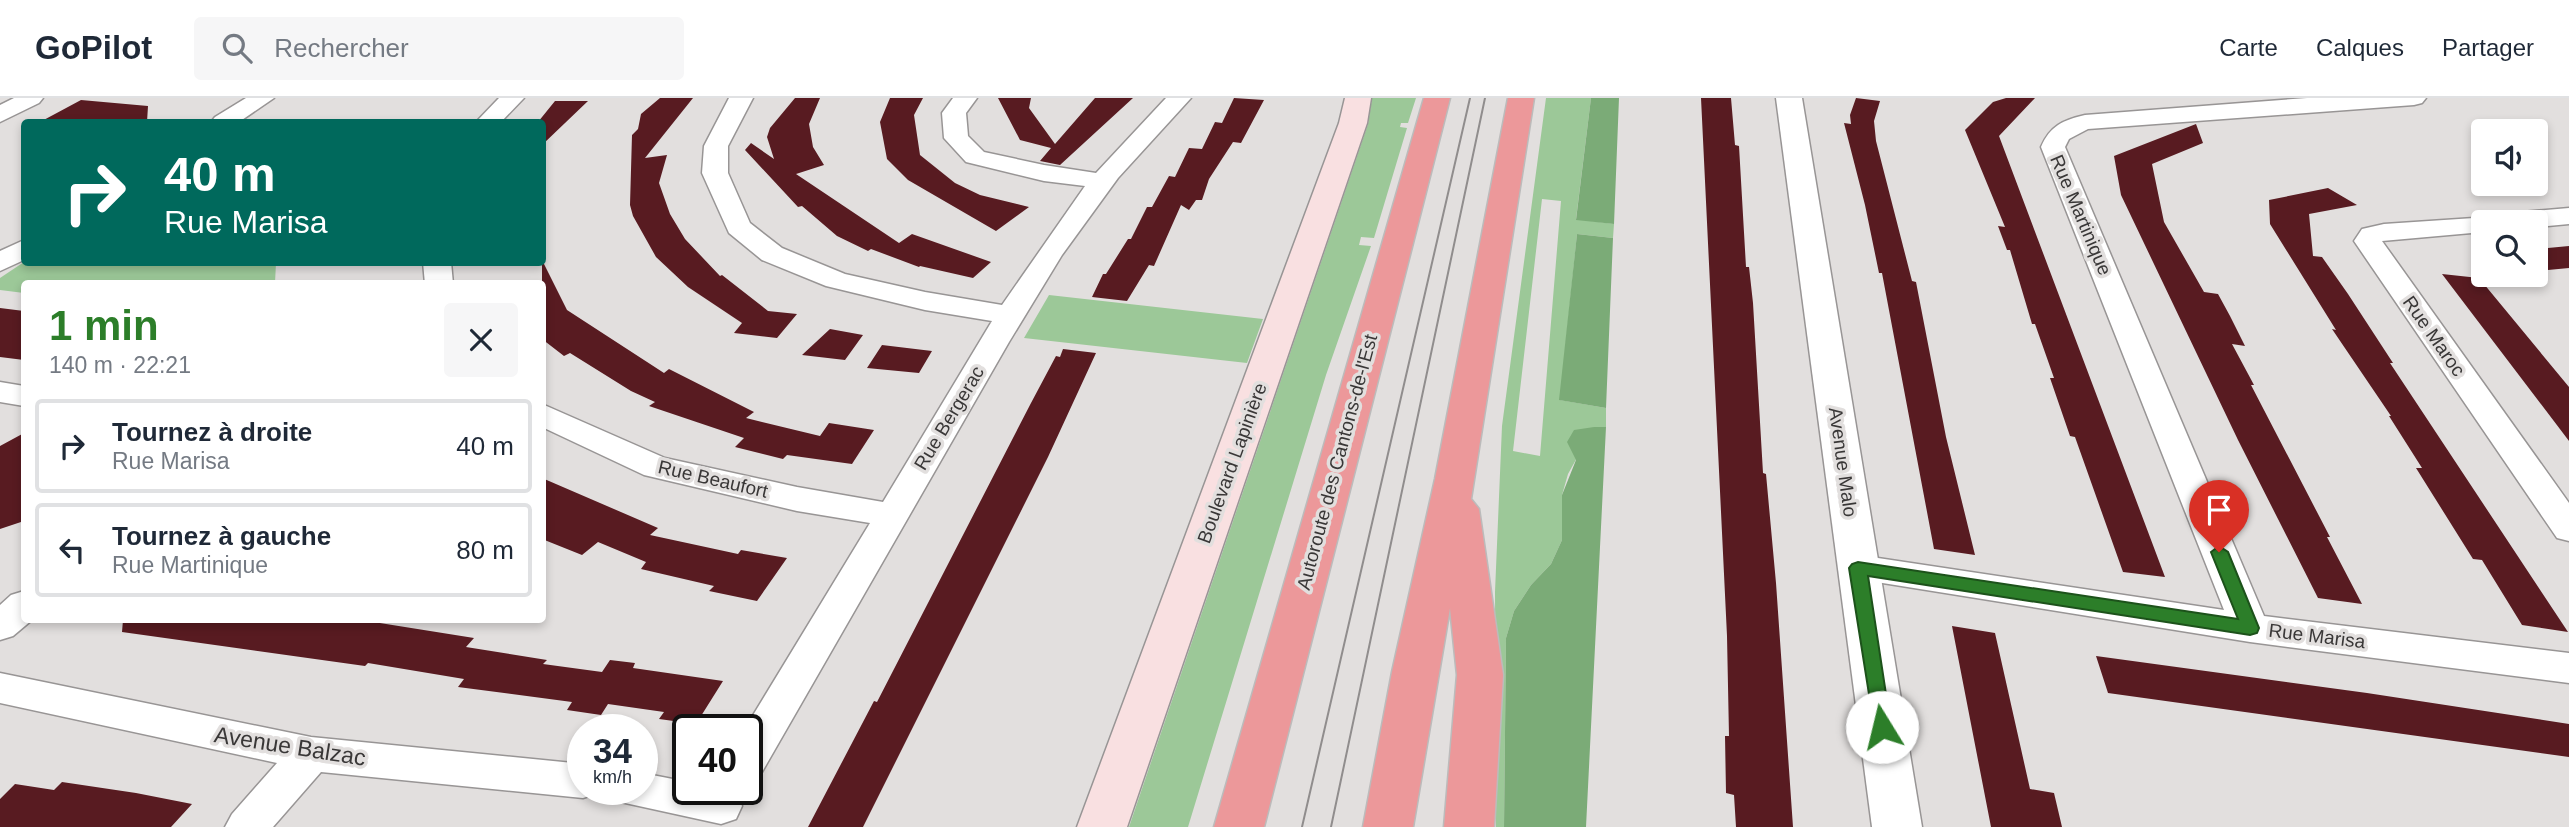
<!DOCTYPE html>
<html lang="fr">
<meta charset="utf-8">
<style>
body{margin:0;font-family:Arial,sans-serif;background:#f6f6f7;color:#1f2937;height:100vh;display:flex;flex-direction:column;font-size:26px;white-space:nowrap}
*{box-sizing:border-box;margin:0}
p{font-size:23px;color:#747a83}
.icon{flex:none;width:38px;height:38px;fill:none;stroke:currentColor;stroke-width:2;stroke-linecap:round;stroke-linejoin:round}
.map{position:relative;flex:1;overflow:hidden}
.details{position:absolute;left:21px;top:182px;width:525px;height:343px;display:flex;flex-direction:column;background:#fff;border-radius:7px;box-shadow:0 4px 10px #0003}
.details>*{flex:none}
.hud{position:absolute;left:21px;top:21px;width:525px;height:147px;border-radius:7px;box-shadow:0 4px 10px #0003;background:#00695c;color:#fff;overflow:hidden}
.buttons{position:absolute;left:2471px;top:21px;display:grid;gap:14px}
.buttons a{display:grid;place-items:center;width:77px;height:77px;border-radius:7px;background:#fff;box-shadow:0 4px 10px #0003;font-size:35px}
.speed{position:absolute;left:567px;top:616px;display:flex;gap:14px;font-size:35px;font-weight:700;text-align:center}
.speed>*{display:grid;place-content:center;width:91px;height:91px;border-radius:50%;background:#fff;box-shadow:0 4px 10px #0003;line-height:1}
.speed small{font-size:18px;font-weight:400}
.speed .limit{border:4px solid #111;border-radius:10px;background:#fff;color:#111}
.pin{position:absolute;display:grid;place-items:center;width:60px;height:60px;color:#fff;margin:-72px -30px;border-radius:50% 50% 50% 0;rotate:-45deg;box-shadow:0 0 7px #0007}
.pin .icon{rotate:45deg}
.me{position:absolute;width:77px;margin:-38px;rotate:351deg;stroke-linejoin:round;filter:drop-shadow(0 0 5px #0008)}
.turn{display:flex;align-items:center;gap:24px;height:147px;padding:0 28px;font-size:32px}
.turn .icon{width:91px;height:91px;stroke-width:2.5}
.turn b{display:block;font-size:49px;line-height:60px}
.round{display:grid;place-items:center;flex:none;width:74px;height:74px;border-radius:7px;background:#f6f6f7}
.headline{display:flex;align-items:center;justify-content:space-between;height:119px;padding:0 28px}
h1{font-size:42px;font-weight:700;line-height:52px;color:#2c7e29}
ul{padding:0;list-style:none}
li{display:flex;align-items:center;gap:21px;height:94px;margin:0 14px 10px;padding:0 14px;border:4px solid #e0e1e3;border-radius:7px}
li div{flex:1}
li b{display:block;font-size:26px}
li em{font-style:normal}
header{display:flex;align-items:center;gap:42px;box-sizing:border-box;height:98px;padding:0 35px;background:#fff;border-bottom:2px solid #e0e1e3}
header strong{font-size:33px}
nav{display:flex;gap:38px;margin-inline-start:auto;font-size:24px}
.search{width:490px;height:63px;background:#f6f6f7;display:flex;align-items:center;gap:18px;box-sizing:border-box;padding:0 24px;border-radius:7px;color:#747a83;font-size:26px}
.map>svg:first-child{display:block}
.green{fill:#9cc898;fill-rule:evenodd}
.forest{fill:#7bab77}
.building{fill:#581b21}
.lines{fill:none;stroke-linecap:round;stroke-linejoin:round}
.minor-casing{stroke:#989595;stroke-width:3}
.tertiary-casing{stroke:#989595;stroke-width:3}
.secondary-casing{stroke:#989595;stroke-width:3}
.motorway-casing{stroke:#bcbbbb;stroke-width:3}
.minor{fill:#fff;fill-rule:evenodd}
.tertiary{fill:#fff;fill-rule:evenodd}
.secondary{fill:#f9e0e1;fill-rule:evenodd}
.motorway{fill:#ec989a;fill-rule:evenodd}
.tram{stroke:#908d8d;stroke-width:2}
.route{fill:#2c7e29;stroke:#1d521b;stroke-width:2}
.labels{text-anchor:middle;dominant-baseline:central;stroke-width:7;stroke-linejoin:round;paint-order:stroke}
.street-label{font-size:19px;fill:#393737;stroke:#e2dfde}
.near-street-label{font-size:23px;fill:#393737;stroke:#e2dfde}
</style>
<header>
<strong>GoPilot</strong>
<div class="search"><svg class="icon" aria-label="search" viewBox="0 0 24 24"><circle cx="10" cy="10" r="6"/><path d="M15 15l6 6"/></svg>Rechercher</div>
<nav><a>Carte</a><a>Calques</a><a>Partager</a></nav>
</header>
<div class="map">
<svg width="2569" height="729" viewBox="0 0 2569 729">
<rect width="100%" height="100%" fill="#e2dfde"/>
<!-- green -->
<path class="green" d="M1372 0H1416L1408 25H1401L1400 29 1407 30 1374 140 1361 139 1359 147 1371 148 1326 277 1188 729H1129L1368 26Z
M1546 0H1591L1576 121 1614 126 1613 140 1577 136 1560 302 1606 310V329H1594L1568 376 1562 397V442L1551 466 1531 487 1514 513 1506 540 1504 729H1496L1495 494 1502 328ZM1542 101 1561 103 1540 358 1513 353Z
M24 164 276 165 275 185 24 186V195L0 192V180Z
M1049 197 1263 221 1247 265 1024 240Z"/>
<!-- forest -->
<path class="forest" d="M1591 0H1619L1614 126 1576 122Z
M1577 136 1613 140 1606 310 1559 302Z
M1594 329H1606L1586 729H1504L1506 540 1514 513 1531 487 1551 466 1562 442V397L1576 362 1567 344 1574 332Z"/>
<!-- building -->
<path class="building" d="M660 0H693L645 60 667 57 659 85 670 116 685 141 720 178 722 177 768 213 797 216 777 240 734 235 742 225 688 189 656 159 633 118 630 107 632 37 638 31 641 16Z
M795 0H820L809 26 813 49 824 67 796 76 899 145 912 136 991 164 973 180 920 168 919 169 871 151 868 153 837 138 802 108 798 109 745 52 751 45 774 61 767 39 770 30Z
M890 0H923L914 17 920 57 955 85 980 97 1029 109 996 133 908 82 887 61 880 24Z
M998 0H1031L1029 10 1055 46 1095 0H1133L1060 67 1040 63 1051 50 1020 42Z
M1234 0 1264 2 1241 45 1233 44 1209 81 1202 102H1196L1189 112 1181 107 1154 168 1149 167 1127 203 1092 199 1103 176H1106L1128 141H1131L1147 109H1152L1169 78 1175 79 1189 50 1202 51 1215 24 1222 25Z
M1701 0H1731L1735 47 1739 48 1746 169H1749L1753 205 1763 375 1766 376 1776 485 1793 729H1736L1734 697 1726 695 1725 638H1729L1727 538Z
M1856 0 1880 3 1874 23 1876 43 1912 183 1916 184 1946 339 1975 457 1934 451 1882 175H1879L1865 107 1844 25 1851 26 1850 17Z
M2006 0H2035L1999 38 2165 479 2123 474 2075 339 2070 338 2050 280H2054L2035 226H2032L2010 152H2007L1998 128 2005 129 1965 32 1993 4Z
M81 2 148 8 147 24H40Z
M555 3H588L542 47V24H538Z
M2196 26 2203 45 2152 66 2164 124 2204 194 2218 196 2230 218 2245 248 2232 246 2254 287H2251L2330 439H2327L2362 506 2318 500 2238 342 2121 97 2114 58Z
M2328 90 2357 107 2309 116 2313 158 2322 159 2348 196 2393 265H2390L2568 534 2522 527 2482 462 2473 461 2416 370H2422L2389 318H2391L2332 231 2336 232 2270 126 2269 102Z
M2569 148V170L2536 173V151Z
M542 162 567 212 664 275 669 271 754 314 746 320 820 338 829 325 874 332 852 366 787 357 783 361 735 349 744 340 649 308 655 304 631 293 570 255 564 258 542 241Z
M2442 176 2479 180 2569 289V343Z
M0 210 24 213V262L0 259Z
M830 231 863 237 845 262 802 257Z
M882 247 932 253 919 275 867 270Z
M1063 251 1096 255 1048 359 863 729H808L874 603 877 604 1031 305 1056 258 1060 259Z
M24 335V423L0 431V348Z
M542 380 658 430 650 437 738 456 741 452 787 460 757 503 709 493 714 488 641 471 646 464 598 444 582 457 542 441Z
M123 522H361L474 540 466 549 547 562 543 566 602 574 610 562 635 565 633 570 723 583 696 626 659 621 664 614 608 606 601 617 567 612 572 604 458 589 464 581 368 565 365 568 122 534Z
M1952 528 1995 535 2030 691 2054 695 2062 729H1991Z
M2096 558 2367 595 2569 626V659L2108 595Z
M62 684 136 695 192 706 171 729H0V701L15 686 54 692Z"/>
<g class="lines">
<!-- minor casing -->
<g class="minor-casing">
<path id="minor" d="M14 0H43L39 5 0 24V7Z
M246 0H274L239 24H211L215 19Z
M499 0H524L501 24H476Z
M729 0H753L728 48V75L750 125 782 150 845 176 925 194 1002 207 1085 88 1044 83 966 64 944 40 942 15 953 0H977L966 15 968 38 984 54 1044 67 1096 75 1166 0H1191L1118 80 1062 157 1009 244 762 674 747 679V632H744L870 425 797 413 644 377 542 329V306L665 360 797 389 883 404 992 223 925 212 826 188 762 162 729 135 702 75 704 48Z
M2307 0H2426L2422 5 2414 7 2088 31 2069 41 2065 49 2264 518 2569 555V585L2250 544 1845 479 1840 470 1845 461 1858 457 2224 512 2041 49C2050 28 2063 22 2085 17Z
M2569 110V126L2536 129V124H2483V134L2382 143 2569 405V443L2557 440 2354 143 2362 131 2384 126 2489 119 2499 116Z
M24 142V162L0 173V153Z
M423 164H451L453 186H425Z
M0 284 24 288V308L0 304Z
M24 493V522H32L13 538 0 542V507L11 497Z
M0 575 311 639 583 666V691H600L598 695 583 700 321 674 273 729H225L232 716 277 665 0 605Z
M642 675 688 684V691H724L736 695 742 708 736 721 721 726 616 703 610 691H642Z"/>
</g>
<!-- tertiary casing -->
<g class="tertiary-casing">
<path id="tertiary" d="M1776 0H1802L1922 729H1872Z"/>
</g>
<!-- secondary casing -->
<g class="secondary-casing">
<path id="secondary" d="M1345 0H1371L1367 25 1127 729H1077L1339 25Z"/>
</g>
<!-- motorway casing -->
<g class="motorway-casing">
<path id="motorway" d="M1424 0H1450L1264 729H1214Z
M1508 0H1534L1471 401 1479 411 1503 577 1494 729H1444L1457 577 1450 510 1413 729H1363L1392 574 1435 381Z"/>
</g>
<!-- minor -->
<use href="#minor" class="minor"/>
<!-- tertiary -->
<use href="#tertiary" class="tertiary"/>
<!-- secondary -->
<use href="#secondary" class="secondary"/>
<!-- motorway -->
<use href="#motorway" class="motorway"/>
<!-- tram -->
<path class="tram" d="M1302 729 1470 0
M1331 729 1485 0"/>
</g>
<!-- route -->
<path class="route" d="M2219 448 2228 454 2259 530 2257 535 2250 537 1868 478 1891 629 1888 634 1882 636 1875 634 1849 470 1852 466 1858 464 2238 521 2211 454Z"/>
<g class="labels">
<!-- street labels -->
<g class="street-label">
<text transform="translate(2081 117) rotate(67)">Rue Martinique</text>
<text transform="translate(2434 238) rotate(55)">Rue Maroc</text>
<text transform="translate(949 320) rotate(-59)">Rue Bergerac</text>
<text transform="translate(1337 364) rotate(-75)">Autoroute des Cantons-de-l'Est</text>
<text transform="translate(1843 364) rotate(82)">Avenue Malo</text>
<text transform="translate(1232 365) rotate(-70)">Boulevard Lapinière</text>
<text transform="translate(713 381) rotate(13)">Rue Beaufort</text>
<text transform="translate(2317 538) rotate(7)">Rue Marisa</text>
</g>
<!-- near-street labels -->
<g class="near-street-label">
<text transform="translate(290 648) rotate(9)">Avenue Balzac</text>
</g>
</g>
</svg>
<div class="buttons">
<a><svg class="icon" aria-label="sound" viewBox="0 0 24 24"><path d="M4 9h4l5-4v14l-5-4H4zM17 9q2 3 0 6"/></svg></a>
<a><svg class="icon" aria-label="search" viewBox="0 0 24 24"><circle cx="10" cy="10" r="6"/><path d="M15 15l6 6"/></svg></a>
</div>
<div class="speed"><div>34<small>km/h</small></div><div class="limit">40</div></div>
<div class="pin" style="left:2219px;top:454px;background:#d93025"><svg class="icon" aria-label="arrive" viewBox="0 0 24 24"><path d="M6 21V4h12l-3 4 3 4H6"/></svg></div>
<svg class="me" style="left:1882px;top:629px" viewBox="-20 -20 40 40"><circle r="19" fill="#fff"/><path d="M0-13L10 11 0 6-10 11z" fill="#2c7e29"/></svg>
<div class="hud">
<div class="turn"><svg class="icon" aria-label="right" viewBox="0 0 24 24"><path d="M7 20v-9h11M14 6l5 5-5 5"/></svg><div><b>40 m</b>Rue Marisa</div></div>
</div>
<section class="details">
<div class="headline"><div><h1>1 min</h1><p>140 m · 22:21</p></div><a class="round"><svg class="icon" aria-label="close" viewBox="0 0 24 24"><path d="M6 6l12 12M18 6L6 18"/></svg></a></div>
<ul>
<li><svg class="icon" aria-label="right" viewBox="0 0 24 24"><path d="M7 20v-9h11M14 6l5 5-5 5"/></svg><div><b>Tournez à droite</b><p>Rue Marisa</p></div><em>40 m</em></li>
<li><svg class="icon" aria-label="left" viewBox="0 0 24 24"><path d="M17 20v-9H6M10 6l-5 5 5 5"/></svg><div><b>Tournez à gauche</b><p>Rue Martinique</p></div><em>80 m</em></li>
</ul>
</section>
</div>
